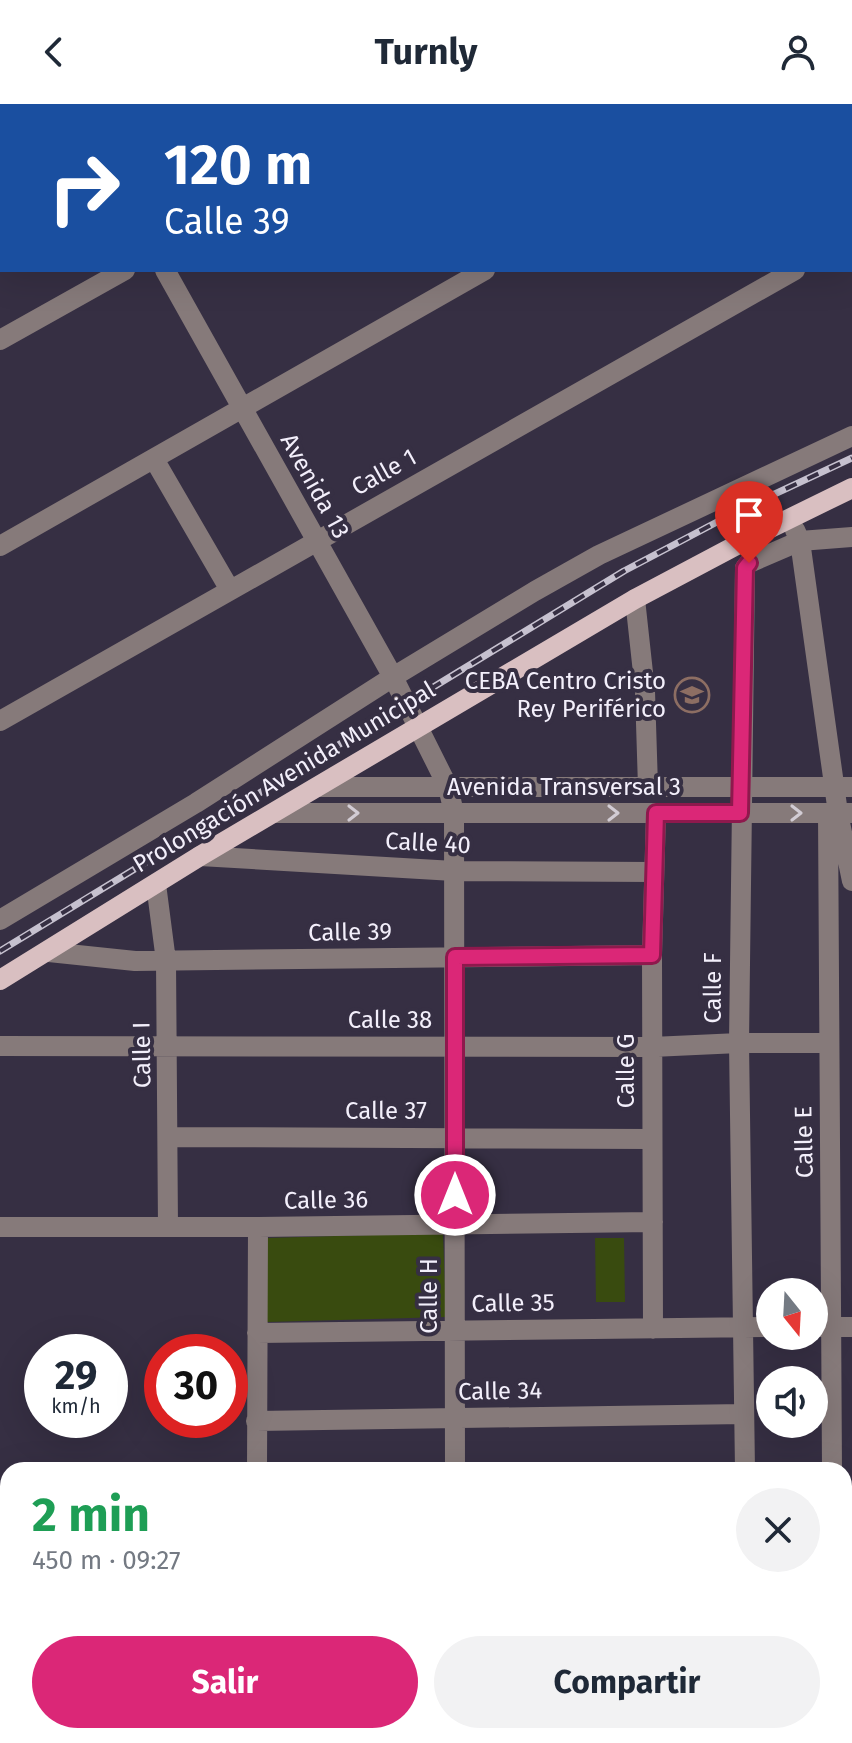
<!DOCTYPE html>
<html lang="es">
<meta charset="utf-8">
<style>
body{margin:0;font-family:"Fira Sans",sans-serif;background:#f2f2f3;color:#1f2937;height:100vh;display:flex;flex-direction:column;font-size:30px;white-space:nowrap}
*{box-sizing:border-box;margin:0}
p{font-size:26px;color:#747a83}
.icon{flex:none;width:44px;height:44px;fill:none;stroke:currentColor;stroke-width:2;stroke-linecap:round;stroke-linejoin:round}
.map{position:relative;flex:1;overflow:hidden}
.panel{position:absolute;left:0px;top:1358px;width:852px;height:282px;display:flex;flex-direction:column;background:#fff;border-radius:24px 24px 0 0;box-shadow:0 8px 32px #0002}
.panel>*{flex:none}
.top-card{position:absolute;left:0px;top:0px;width:852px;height:168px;box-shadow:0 8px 32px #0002;background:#1a4fa0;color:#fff;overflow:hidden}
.needle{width:52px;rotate:162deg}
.fabs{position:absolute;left:756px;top:1174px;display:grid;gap:16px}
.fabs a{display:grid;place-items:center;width:72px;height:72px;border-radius:50%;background:#fff;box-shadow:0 8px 32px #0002;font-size:40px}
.speed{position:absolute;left:24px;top:1230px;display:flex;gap:16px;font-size:40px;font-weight:700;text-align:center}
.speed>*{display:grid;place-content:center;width:104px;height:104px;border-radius:50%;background:#fff;box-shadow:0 8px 32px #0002;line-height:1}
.speed small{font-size:20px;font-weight:400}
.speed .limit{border:12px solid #d22;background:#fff;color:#111}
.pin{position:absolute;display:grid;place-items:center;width:68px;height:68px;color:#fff;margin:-82px -34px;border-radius:50% 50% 50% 0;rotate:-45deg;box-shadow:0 0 8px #0007}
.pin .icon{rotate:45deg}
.me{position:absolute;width:88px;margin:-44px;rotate:0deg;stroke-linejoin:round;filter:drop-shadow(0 0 6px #0008)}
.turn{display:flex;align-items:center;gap:28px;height:168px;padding:0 32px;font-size:36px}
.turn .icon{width:104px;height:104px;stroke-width:2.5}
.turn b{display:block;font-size:56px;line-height:68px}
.round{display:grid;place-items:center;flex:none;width:84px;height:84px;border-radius:42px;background:#f2f2f3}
.overview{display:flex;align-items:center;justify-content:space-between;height:136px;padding:0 32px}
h1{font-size:48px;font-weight:700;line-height:60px;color:#1e9e55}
.primary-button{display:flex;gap:16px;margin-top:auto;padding:16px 32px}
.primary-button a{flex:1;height:92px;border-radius:48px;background:#db2777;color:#fff;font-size:32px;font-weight:700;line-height:92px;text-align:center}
.primary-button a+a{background:#f2f2f3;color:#1f2937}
header{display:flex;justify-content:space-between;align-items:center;height:104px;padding:0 32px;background:#fff;font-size:36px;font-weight:700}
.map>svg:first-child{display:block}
.green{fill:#394b0f}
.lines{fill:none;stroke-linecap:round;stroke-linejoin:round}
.minor{stroke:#867a7a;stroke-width:20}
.major{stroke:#d9bfc1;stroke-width:20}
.rail-casing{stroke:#c6c1cf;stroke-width:7}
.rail{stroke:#362f43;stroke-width:4;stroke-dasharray:12;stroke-linecap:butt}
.oneway{stroke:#d2ccd4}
.route-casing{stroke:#8e194d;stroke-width:20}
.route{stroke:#db2777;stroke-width:14}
.labels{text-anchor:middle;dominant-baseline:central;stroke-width:8;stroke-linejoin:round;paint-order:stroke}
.street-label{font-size:24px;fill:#f3effb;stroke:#362f43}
.poi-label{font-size:24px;fill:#f3effb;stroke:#362f43;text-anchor:end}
</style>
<header><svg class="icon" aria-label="back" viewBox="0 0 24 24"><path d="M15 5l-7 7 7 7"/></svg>Turnly<svg class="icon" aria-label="person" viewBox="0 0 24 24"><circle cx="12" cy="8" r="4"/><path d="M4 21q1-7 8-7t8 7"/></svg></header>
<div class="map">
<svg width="852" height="1639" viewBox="0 0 852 1639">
<rect width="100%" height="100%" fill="#362f43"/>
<!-- green -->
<path class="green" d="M443 1129 446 1213 267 1218V1134Z
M595 1134H624L625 1198H596Z
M465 1632H558V1639H465Z"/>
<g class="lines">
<!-- minor -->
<path class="minor" d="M73 0 74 2
M422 2 425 0
M772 2 775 0
M850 136 852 135
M165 166 393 573 448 683 454 709 455 1366
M0 236 125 166
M154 355 230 486
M795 426 800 437 838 709 852 777
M0 442 485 166
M635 495 645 587 648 683
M0 617 795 166
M320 683H852
M275 709H852
M828 709 832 1366
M200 752 454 767 654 768
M156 780 166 857 168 1123
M0 816 196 699 393 573 535 487 599 451 852 332
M49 848 135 857 652 851
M0 942 652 943 739 939H828
M168 1033 652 1035
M0 1123H258L653 1118
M814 1223H852
M653 1225 652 851 656 709
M257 1229 770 1223
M256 1317 744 1310
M257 1366 258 1123
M745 1366 739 939 745 464 749 459 800 437 852 433
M844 1406H852
M259 1632V1639
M456 1632V1639
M567 1632V1639
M832 1632V1639
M349 1639V1632
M653 1639V1632
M745 1639V1632"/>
<!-- major -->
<path class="major" d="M0 876 200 752 635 495 750 434 852 384"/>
<!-- rail casing -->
<g class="rail-casing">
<path id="rail" d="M0 847 624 467 736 408 852 354"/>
</g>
<!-- rail -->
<use href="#rail" class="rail"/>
</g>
<!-- one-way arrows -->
<defs><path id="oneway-chevron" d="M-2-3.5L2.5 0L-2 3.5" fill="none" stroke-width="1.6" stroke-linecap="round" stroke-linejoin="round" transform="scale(2)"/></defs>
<g class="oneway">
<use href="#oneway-chevron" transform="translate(353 709)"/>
<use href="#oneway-chevron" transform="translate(613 709)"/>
<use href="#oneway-chevron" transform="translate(796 709)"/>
</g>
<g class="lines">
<!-- route casing -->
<g class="route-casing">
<path id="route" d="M455 1091V853L652 851 656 709H740L745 464 749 459"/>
</g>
<!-- route -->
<use href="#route" class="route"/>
</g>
<!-- icons -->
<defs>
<g id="school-ring" transform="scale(1.8)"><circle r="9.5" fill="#362f43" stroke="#8d6e63" stroke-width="1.5"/><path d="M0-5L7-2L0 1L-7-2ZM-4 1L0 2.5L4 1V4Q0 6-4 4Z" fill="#8d6e63"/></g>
</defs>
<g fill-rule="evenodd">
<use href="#school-ring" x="692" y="591"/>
</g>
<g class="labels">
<!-- street labels -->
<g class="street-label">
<text transform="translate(384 368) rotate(-29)">Calle 1</text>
<text transform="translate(315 382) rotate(61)">Avenida 13</text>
<text transform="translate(284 673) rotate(-31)">Prolongación Avenida Municipal</text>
<text x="564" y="683">Avenida Transversal 3</text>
<text transform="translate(428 739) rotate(3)">Calle 40</text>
<text transform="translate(350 828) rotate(-1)">Calle 39</text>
<text transform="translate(713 884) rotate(-90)">Calle F</text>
<text x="390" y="916">Calle 38</text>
<text transform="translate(142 951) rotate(-91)">Calle I</text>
<text transform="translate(626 967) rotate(-90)">Calle G</text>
<text x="386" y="1007">Calle 37</text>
<text transform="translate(804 1038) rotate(-91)">Calle E</text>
<text transform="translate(326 1096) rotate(-1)">Calle 36</text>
<text transform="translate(429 1192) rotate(-90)">Calle H</text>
<text transform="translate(513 1199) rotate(-1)">Calle 35</text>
<text transform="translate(500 1287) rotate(-1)">Calle 34</text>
</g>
<!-- poi labels -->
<g class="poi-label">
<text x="666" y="577">CEBA Centro Cristo<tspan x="666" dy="28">Rey Periférico</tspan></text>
</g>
</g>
</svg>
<div class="fabs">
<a><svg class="needle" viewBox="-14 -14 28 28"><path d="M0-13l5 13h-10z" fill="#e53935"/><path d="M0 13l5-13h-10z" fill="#747a83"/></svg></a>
<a><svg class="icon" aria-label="sound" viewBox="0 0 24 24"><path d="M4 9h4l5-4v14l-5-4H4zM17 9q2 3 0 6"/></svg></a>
</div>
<div class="speed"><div>29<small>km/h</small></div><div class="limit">30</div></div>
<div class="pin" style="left:749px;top:459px;background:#d93025"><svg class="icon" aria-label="arrive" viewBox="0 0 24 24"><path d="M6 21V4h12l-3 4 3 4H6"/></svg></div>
<svg class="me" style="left:455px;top:1091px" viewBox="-20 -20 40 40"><circle r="17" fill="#db2777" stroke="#fff" stroke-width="3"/><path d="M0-11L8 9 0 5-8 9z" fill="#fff"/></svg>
<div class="top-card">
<div class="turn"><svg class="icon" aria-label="right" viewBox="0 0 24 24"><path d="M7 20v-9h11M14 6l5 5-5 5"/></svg><div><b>120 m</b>Calle 39</div></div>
</div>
<section class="panel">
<div class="overview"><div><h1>2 min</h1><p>450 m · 09:27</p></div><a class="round"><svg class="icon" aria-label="close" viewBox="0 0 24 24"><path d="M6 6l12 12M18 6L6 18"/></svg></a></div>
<div class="primary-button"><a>Salir</a><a>Compartir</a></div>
</section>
</div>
